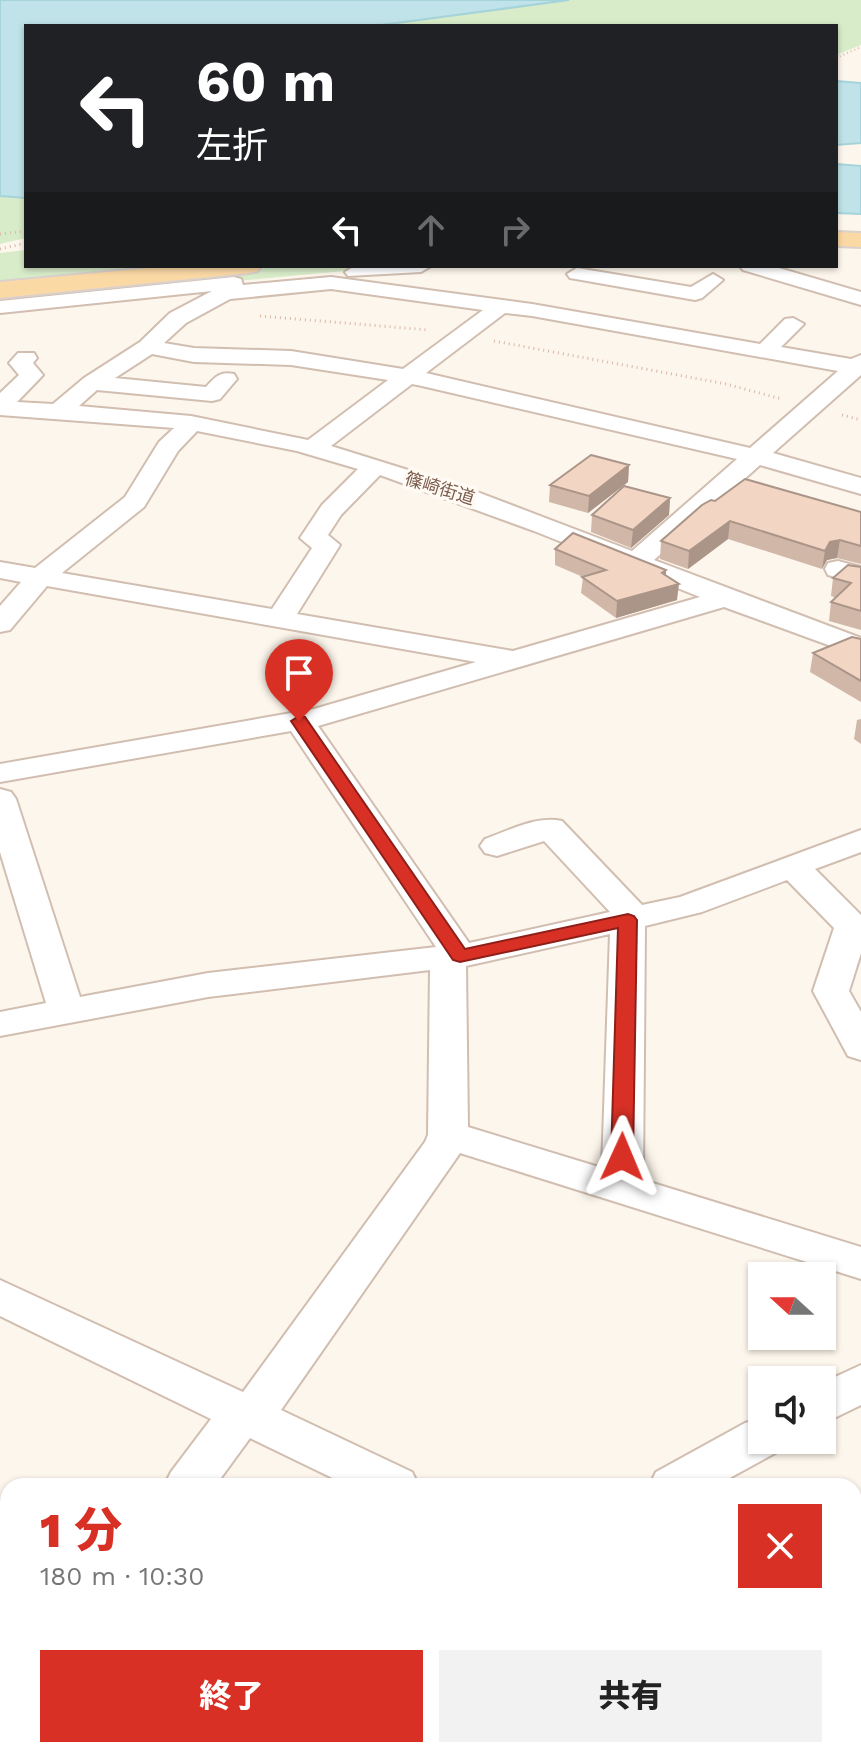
<!DOCTYPE html>
<html lang="ja">
<meta charset="utf-8">
<style>
body{margin:0;font-family:"Work Sans","Noto Sans JP",sans-serif;background:#f2f2f2;color:#222;height:100vh;display:flex;flex-direction:column;font-size:30px;white-space:nowrap}
*{box-sizing:border-box;margin:0}
p{font-size:26px;color:#767676}
.icon{flex:none;width:44px;height:44px;fill:none;stroke:currentColor;stroke-width:2;stroke-linecap:round;stroke-linejoin:round}
.map{position:relative;flex:1;overflow:hidden}
.panel{position:absolute;left:0px;top:1478px;width:862px;height:280px;display:flex;flex-direction:column;background:#fff;border-radius:24px 24px 0 0;box-shadow:0 2px 6px #0004}
.panel>*{flex:none}
.guide{position:absolute;left:24px;top:24px;width:814px;height:244px;border-radius:0px;box-shadow:0 2px 6px #0004;background:#202124;color:#fff;overflow:hidden}
.needle{width:52px;rotate:291deg}
.fabs{position:absolute;left:748px;top:1262px;display:grid;gap:16px}
.fabs a{display:grid;place-items:center;width:88px;height:88px;border-radius:0px;background:#fff;box-shadow:0 2px 6px #0004;font-size:40px}
.pin{position:absolute;display:grid;place-items:center;width:68px;height:68px;color:#fff;margin:-82px -34px;border-radius:50% 50% 50% 0;rotate:-45deg;box-shadow:0 0 8px #0007}
.pin .icon{rotate:45deg}
.me{position:absolute;width:88px;margin:-44px;rotate:1deg;stroke-linejoin:round;filter:drop-shadow(0 0 6px #0008)}
.turn{display:flex;align-items:center;gap:28px;height:168px;padding:0 40px;font-size:36px}
.turn .icon{width:104px;height:104px;stroke-width:2.5}
.turn b{display:block;font-size:56px;line-height:68px}
.lanes{display:flex;align-items:center;height:76px;padding:0 40px;background:#0003;justify-content:center;gap:40px;direction:ltr}
.lanes .off{opacity:.35}
.round{display:grid;place-items:center;flex:none;width:84px;height:84px;border-radius:0px;background:#f2f2f2}
.head{display:flex;align-items:center;justify-content:space-between;height:136px;padding:0 40px}
h1{font-size:48px;font-weight:800;line-height:60px;color:#d93025}
.cta{display:flex;gap:16px;margin-top:auto;padding:16px 40px}
.cta a{flex:1;height:92px;border-radius:0px;background:#d93025;color:#fff;font-size:32px;font-weight:800;line-height:92px;text-align:center}
.cta a+a{background:#f2f2f2;color:#222}
.map>svg:first-child{display:block}
.green{fill:#d8ecc9}
.water{fill:#bfe3e8;stroke:#a5d3da;stroke-width:2}
.lines{fill:none;stroke-linecap:round;stroke-linejoin:round}
.minor-casing{stroke:#d1beb0;stroke-width:4}
.major-casing{stroke:#dad1cd;stroke-width:4}
.path-far1{stroke:#d9b8a5;stroke-width:2;stroke-dasharray:1 3;stroke-linecap:butt}
.path{stroke:#d9b8a5;stroke-width:3;stroke-dasharray:1 4;stroke-linecap:butt}
.minor{fill:#fff;fill-rule:evenodd}
.major{fill:#fbd9a5;fill-rule:evenodd}
.wall{fill:#d1b7a8}
.shaded-wall{fill:#aa9588}
.building{fill:#f3d5c3;stroke:#aa9588;stroke-width:2}
.route{fill:#d93025;stroke:#8d1f18;stroke-width:2}
.labels{text-anchor:middle;dominant-baseline:central;stroke-width:7;stroke-linejoin:round;paint-order:stroke}
.far-street-label{font-size:18px;fill:#7a5c4d;stroke:#fffaf3}
</style>
<div class="map">
<svg width="861" height="1758" viewBox="0 0 861 1758">
<rect width="100%" height="100%" fill="#fdf6ec"/>
<!-- green -->
<path class="green" d="M569 0H861V45L836 55V26H374Z
M0 196 26 198V238L0 244Z
M26 250V266H160L162 270 0 285V253Z
M285 266H397L173 287 170 277Z"/>
<!-- water -->
<path class="water" d="M0 0H569L374 26H26V198L0 196Z
M836 81 861 83V143L836 145Z
M836 164 861 166V214L836 213Z"/>
<g class="lines">
<!-- minor casing -->
<g class="minor-casing">
<path id="minor" d="M355 266H431L421 272 348 276 345 272Z
M740 266H772L861 292V305L743 270Z
M577 268 691 287 713 274 723 280 702 298 695 300 570 278 567 274Z
M234 277 241 279 243 285 331 277 532 304 760 344 785 319 793 318 804 324 781 347 851 359 861 355V375L773 453 861 478V494L760 465 654 560 861 638V657L724 607 318 726 469 943 610 912 544 841 497 856 485 853 480 846 485 839C508 831 537 815 562 821L642 905 680 897 861 830V852L815 869 861 915V953L849 991 861 1012V1060L848 1056 813 991 834 928 787 880 702 912 645 926 643 1180 861 1247V1279L460 1153 281 1410 412 1472 419 1486H349L250 1438 215 1486H164L171 1472 211 1419 0 1316V1280L243 1392 425 1142 428 1135 430 970 208 997 0 1036V1012L46 1003 0 852V789L11 792 16 799 80 997 208 973 436 947 291 731 0 782V764L314 709 476 662 47 586 10 630 0 632V606L21 582 0 578V562L35 568 125 497 159 442 174 428 0 415V393L19 375 9 363 18 353H34L37 358 33 363 43 375 17 402 53 404 84 378 140 342 170 313 212 291 0 313V301ZM331 289 483 310 403 369 291 351 194 348 164 343 186 323 230 299ZM505 313 532 316 838 371 750 448 426 373ZM152 354 194 362 291 365 388 380 308 440 191 416 79 406 97 390 212 401 220 399 237 379 234 374C220 371 215 377 206 387L115 378ZM412 384 422 386 737 459 632 551 472 490 331 446ZM197 431 297 451 358 469 322 505 300 538 312 548 272 609 62 573 144 507 178 451ZM380 475 534 531 700 597 513 651 297 614 340 545 328 535 341 515ZM610 934 602 1168 468 1127 466 966Z
M838 561 861 567V584L828 575 825 569 828 563Z
M861 1365V1405L822 1424V1383Z
M762 1418V1440H784L779 1451 715 1486H649L656 1472 745 1423Z
M854 1719 861 1722V1758H833L829 1750H854Z
M374 1750H431L427 1758H371Z"/>
</g>
<!-- major casing -->
<g class="major-casing">
<path id="major" d="M836 232 861 233V247L836 246Z
M171 266H261L258 271 249 273 0 298V282Z"/>
</g>
<!-- path-far1 -->
<path class="path-far1" d="M836 58 861 47"/>
<!-- path -->
<path class="path" d="M0 234 26 231
M0 249 26 243
M260 316 429 330
M494 341 726 384 782 399
M842 415 861 420"/>
<!-- minor -->
<use href="#minor" class="minor"/>
<!-- major -->
<use href="#major" class="major"/>
</g>
<!-- wall -->
<path class="wall" d="M629 465 628 482 588 513 549 502 550 485Z
M670 498 669 515 631 548 591 532 592 515Z
M715 501 861 512V564L837 558 827 560 822 569 728 539 688 569 660 559 661 541Z
M555 549 666 570V575L677 600 616 618 581 593 583 577 555 565Z
M861 567V630L829 621 831 602 836 598 831 596 833 578Z
M861 639V702L810 672 813 653Z
M861 719V744L854 739 857 720Z"/>
<!-- shaded-wall -->
<path class="shaded-wall" d="M629 465 628 482 588 513 589 496Z
M670 498 669 515 631 548 633 530Z
M730 521 728 539 688 569 689 551Z
M840 540 837 558 827 560 822 569 825 551 830 542Z
M666 570 665 586 679 584 677 600 616 618 617 601Z"/>
<!-- building -->
<path class="building" d="M591 455 629 465 589 496 550 485Z
M745 479 861 512V546L840 540 830 542 825 551 730 521 689 551 661 541 702 505 711 500 715 501Z
M624 486 670 498 633 530 592 515Z
M573 533 666 570 662 573 679 584 617 601 582 577 606 570 555 549Z
M848 565 861 567V611L831 602 851 583 833 578Z
M852 637 861 639V681L813 653Z"/>
<!-- route -->
<path class="route" d="M299 716 305 717 465 949 628 914 634 916 637 920 633 1157 630 1162H615L611 1157 618 928 460 962 453 960 291 721Z"/>
<g class="labels">
<!-- far-street labels -->
<g class="far-street-label">
<text transform="translate(440 488) rotate(17)">篠崎街道</text>
</g>
</g>
</svg>
<div class="fabs">
<a><svg class="needle" viewBox="-14 -14 28 28"><path d="M0-13l5 13h-10z" fill="#e53935"/><path d="M0 13l5-13h-10z" fill="#767676"/></svg></a>
<a><svg class="icon" aria-label="sound" viewBox="0 0 24 24"><path d="M4 9h4l5-4v14l-5-4H4zM17 9q2 3 0 6"/></svg></a>
</div>
<div class="pin" style="left:299px;top:721px;background:#d93025"><svg class="icon" aria-label="arrive" viewBox="0 0 24 24"><path d="M6 21V4h12l-3 4 3 4H6"/></svg></div>
<svg class="me" style="left:622px;top:1157px" viewBox="-20 -20 40 40"><path d="M0-17L14 15 0 8-14 15z" fill="#d93025" stroke="#fff" stroke-width="4"/></svg>
<div class="guide">
<div class="turn"><svg class="icon" aria-label="left" viewBox="0 0 24 24"><path d="M17 20v-9H6M10 6l-5 5 5 5"/></svg><div><b>60 m</b>左折</div></div>
<div class="lanes"><svg class="icon" aria-label="left" viewBox="0 0 24 24"><path d="M17 20v-9H6M10 6l-5 5 5 5"/></svg><svg class="icon off" aria-label="ahead" viewBox="0 0 24 24"><path d="M12 20V5M6 11l6-6 6 6"/></svg><svg class="icon off" aria-label="right" viewBox="0 0 24 24"><path d="M7 20v-9h11M14 6l5 5-5 5"/></svg></div>
</div>
<section class="panel">
<div class="head"><div><h1>1 分</h1><p>180 m · 10:30</p></div><a class="round" style="background:#d93025;color:#fff"><svg class="icon" aria-label="close" viewBox="0 0 24 24"><path d="M6 6l12 12M18 6L6 18"/></svg></a></div>
<div class="cta"><a>終了</a><a>共有</a></div>
</section>
</div>
